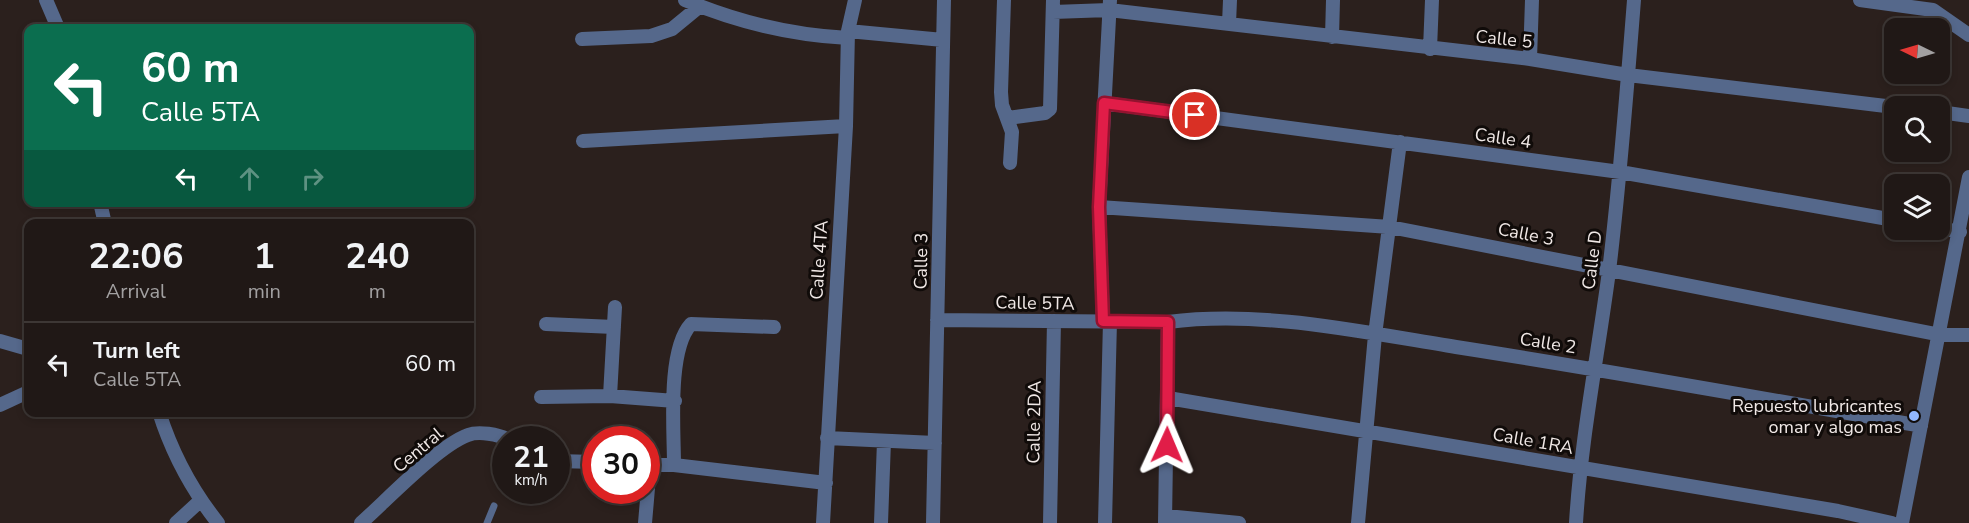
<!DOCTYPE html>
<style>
body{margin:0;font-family:"Nunito Sans",sans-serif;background:#2d2523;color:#f1f3f6;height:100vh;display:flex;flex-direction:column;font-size:22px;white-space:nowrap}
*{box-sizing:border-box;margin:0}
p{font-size:20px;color:#a2a0a1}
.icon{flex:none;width:33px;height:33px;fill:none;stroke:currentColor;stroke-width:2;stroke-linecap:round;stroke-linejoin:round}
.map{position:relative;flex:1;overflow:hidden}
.details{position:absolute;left:24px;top:219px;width:450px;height:198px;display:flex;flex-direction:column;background:#201816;border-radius:12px;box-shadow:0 3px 9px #0003,0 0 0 2px #3d3735}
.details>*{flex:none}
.guide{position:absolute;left:24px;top:24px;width:450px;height:183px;border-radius:12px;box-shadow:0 3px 9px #0003,0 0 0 2px #3d3735;background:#0b6e4f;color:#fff;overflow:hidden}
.needle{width:39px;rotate:275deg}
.tools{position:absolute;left:1884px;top:18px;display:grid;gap:12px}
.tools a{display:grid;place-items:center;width:66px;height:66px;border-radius:12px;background:#201816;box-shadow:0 3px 9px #0003,0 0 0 2px #3d3735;font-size:30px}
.speed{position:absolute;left:492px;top:426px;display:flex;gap:12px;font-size:30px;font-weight:700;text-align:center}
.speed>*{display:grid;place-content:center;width:78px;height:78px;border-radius:50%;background:#201816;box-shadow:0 3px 9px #0003,0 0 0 2px #3d3735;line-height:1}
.speed small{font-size:15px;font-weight:400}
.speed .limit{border:9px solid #d22;background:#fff;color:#111}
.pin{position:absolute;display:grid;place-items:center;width:51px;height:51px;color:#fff;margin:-26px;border:3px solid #fff;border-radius:50%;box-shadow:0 2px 6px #0007}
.me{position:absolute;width:66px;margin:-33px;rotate:1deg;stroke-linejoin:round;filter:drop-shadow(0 0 4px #0008)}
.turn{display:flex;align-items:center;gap:21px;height:126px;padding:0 18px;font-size:27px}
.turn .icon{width:78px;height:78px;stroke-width:2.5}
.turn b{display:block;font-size:42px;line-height:51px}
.lanes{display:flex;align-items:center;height:57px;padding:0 18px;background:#0003;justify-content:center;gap:30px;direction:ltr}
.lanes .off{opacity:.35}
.eta{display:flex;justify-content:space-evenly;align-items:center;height:102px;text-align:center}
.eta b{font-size:36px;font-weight:700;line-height:42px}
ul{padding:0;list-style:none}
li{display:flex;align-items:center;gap:18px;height:84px;padding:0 18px;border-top:2px solid #3d3735}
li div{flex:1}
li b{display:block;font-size:22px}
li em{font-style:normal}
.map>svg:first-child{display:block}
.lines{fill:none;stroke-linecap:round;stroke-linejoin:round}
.lane{stroke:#55688b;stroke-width:7}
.street{stroke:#55688b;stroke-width:14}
.route-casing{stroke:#92132f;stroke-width:15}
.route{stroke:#e11d48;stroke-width:10}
.poi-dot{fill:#92b7fd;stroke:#100b09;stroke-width:2}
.labels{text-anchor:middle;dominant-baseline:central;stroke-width:6;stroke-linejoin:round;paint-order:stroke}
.street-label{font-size:18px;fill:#f0e8e6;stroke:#100b09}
.poi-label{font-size:18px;fill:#f0e8e6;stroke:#100b09;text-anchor:end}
</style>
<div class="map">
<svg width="1969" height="523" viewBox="0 0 1969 523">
<rect width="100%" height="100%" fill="#2b201d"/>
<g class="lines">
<!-- lane -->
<path class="lane" d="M487 523 494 506"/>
<!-- street -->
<path class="street" d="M46 0 58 28
M685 0C737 22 792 35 848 38
M1004 0 1001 92 1002 105 1012 132 1010 163
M1860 0 1933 10 1969 35
M1053 12 1109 10 1530 59 1628 75 1894 107
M1229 24 1230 0
M848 31 943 40
M1332 37 1333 0
M582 39 651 36 672 29 700 6
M1430 49 1432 0
M1530 59 1532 0
M1104 103 1620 172 1894 220
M1940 112 1969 116
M1008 118 1045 113 1050 109 1053 0
M583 141 846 126
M100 202 105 224
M1099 207 1390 227 1941 335H1969
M1940 228 1960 232
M615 307 610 396 675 401
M937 320 1168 322C1264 310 1361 332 1456 347 1611 371 1766 399 1921 426
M1103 321 1099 207 1110 0
M546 324 614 327
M0 341 28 349
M541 397 610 396
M1168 398 1838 511 1892 523
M0 405 28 392
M159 412C172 453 191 489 218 523
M827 438 935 443
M556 461 596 462
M646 465H674L826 483
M674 465C674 429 667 350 691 324L774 327
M1166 516 1239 523
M176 523 200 501
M361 523C387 500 438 446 468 435 478 431 499 434 508 440
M645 523 650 465
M823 523 846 126 848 31 855 0
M881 523 884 441
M933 523 944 0
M1050 523 1054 321
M1105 523 1110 321
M1165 523 1168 322
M1358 523 1375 335 1400 142
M1576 523C1581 438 1598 355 1609 271 1620 181 1627 90 1634 0
M1902 523 1969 177"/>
</g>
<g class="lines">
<!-- route casing -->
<g class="route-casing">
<path id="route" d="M1167 445 1168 322 1103 321 1099 207 1104 103 1195 115"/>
</g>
<!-- route -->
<use href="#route" class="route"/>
</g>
<!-- markers -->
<circle class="poi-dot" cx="1914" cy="416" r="6"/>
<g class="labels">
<!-- street labels -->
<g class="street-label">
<text transform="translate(1504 39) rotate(6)">Calle 5</text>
<text transform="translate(1503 138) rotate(8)">Calle 4</text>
<text transform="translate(1526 234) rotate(11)">Calle 3</text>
<text transform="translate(819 260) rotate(-86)">Calle 4TA</text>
<text transform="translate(1592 260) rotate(-83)">Calle D</text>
<text transform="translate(921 261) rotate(-89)">Calle 3</text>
<text transform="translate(1035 303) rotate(1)">Calle 5TA</text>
<text transform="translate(1548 343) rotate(9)">Calle 2</text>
<text transform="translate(1034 422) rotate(-89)">Calle 2DA</text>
<text transform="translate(1533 441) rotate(10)">Calle 1RA</text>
<text transform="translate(418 450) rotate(-40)">Central</text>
</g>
<!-- poi labels -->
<g class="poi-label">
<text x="1902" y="406">Repuesto lubricantes<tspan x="1902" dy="21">omar y algo mas</tspan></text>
</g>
</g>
</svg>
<div class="tools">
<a><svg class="needle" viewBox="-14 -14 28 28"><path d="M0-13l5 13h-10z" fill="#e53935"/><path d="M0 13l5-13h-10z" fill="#a2a0a1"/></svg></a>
<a><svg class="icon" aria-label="search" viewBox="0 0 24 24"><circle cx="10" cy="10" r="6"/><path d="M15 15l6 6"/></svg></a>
<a><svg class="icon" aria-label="layers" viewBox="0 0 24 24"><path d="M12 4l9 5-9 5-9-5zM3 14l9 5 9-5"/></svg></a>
</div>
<div class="speed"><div>21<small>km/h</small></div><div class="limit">30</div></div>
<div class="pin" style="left:1195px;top:115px;background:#d93025"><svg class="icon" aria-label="arrive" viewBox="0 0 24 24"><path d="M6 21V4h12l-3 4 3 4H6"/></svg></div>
<svg class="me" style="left:1167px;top:445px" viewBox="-20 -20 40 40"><path d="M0-17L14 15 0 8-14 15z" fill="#e11d48" stroke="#fff" stroke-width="4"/></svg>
<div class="guide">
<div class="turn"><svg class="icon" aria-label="left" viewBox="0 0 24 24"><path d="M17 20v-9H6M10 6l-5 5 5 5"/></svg><div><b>60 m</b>Calle 5TA</div></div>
<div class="lanes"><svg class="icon" aria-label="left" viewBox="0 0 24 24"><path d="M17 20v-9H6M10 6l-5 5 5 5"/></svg><svg class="icon off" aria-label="ahead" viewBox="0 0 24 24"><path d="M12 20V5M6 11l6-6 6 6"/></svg><svg class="icon off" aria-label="right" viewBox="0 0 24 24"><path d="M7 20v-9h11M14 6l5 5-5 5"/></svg></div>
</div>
<section class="details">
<div class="eta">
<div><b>22:06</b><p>Arrival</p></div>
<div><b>1</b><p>min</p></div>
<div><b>240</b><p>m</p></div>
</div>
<ul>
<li><svg class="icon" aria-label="left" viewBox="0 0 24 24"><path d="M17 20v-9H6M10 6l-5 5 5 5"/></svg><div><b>Turn left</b><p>Calle 5TA</p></div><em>60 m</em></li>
</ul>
</section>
</div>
